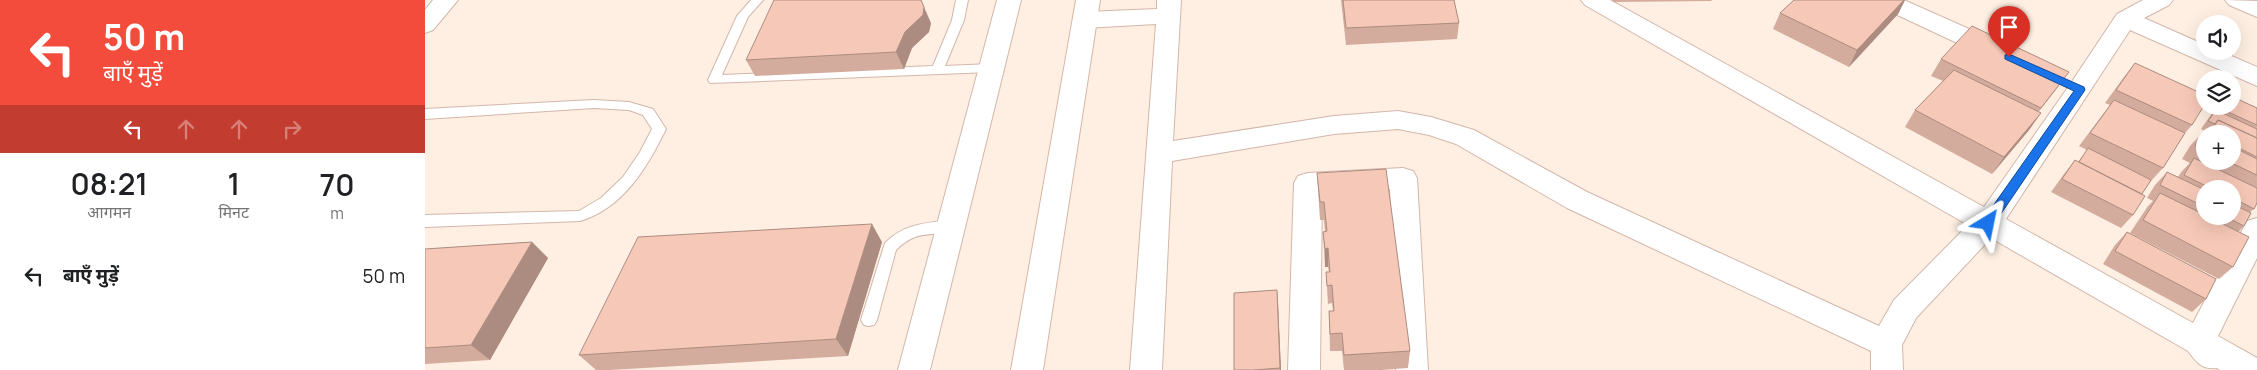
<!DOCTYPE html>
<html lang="hi">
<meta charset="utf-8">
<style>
body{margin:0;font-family:Manrope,"Noto Sans Devanagari",sans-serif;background:#f2f2f2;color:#202124;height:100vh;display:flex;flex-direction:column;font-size:19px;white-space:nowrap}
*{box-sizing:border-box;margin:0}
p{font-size:16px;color:#757577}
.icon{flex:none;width:28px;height:28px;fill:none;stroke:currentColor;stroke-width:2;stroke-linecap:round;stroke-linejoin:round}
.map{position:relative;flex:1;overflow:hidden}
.sheet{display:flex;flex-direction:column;background:#fff;width:425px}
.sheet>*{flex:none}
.banner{background:#f34c3d;color:#fff;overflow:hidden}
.tools{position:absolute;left:1771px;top:15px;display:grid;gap:10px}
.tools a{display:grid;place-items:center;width:45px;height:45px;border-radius:50%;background:#fff;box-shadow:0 5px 20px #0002;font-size:25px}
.pin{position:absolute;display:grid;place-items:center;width:42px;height:42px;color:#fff;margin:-51px -21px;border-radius:50% 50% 50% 0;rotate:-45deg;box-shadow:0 0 5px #0007}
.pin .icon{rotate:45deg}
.me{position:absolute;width:55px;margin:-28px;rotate:35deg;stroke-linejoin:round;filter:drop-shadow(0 0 4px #0008)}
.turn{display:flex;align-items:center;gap:18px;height:105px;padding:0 20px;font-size:22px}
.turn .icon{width:65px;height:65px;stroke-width:2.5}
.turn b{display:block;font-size:35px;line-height:42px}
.lanes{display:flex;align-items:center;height:48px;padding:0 20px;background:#0003;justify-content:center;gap:25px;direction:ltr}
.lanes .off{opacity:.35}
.eta{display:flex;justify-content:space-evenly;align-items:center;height:85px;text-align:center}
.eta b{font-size:30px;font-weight:600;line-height:35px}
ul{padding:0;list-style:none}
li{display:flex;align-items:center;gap:15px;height:75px;padding:0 20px}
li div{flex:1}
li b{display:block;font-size:19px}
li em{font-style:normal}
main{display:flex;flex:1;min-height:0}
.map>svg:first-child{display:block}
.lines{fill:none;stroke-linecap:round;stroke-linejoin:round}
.lane-casing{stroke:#d2b7aa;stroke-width:2}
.street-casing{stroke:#d2b7aa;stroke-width:2}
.secondary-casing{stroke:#d6b6a7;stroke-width:2}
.lane{fill:#fff;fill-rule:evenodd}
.street{fill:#fff;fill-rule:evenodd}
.secondary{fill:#fff;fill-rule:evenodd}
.wall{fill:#d4ac9d;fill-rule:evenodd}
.shaded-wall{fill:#ac8c80}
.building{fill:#f6c8b7;stroke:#ac8c80}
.route{fill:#1a73e8;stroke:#114b97}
</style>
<main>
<section class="sheet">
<div class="banner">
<div class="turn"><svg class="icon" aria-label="left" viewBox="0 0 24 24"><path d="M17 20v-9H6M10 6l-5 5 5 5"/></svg><div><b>50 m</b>बाएँ मुड़ें</div></div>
<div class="lanes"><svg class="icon" aria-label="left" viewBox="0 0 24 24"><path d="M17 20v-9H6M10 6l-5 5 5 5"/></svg><svg class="icon off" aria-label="ahead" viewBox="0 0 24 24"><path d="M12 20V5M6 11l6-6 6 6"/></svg><svg class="icon off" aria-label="ahead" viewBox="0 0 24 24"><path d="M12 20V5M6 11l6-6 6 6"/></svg><svg class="icon off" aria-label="right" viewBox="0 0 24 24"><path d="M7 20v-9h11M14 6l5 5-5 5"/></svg></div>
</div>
<div class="eta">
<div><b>08:21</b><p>आगमन</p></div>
<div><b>1</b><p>मिनट</p></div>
<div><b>70</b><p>m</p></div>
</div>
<ul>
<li><svg class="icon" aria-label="left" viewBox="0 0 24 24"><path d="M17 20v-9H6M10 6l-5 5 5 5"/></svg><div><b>बाएँ मुड़ें</b></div><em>50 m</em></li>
</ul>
</section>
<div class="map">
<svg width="1832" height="370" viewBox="0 0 1832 370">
<rect width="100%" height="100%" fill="#feefe2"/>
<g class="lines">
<!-- lane casing -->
<g class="lane-casing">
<path id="lane" d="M326 0H338L323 17 297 75 508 66 527 20 531 0H543L539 20 520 66 566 64 572 68 566 72 285 83 283 80 312 16Z
M169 100 204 102 228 109 241 129C222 168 198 208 155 221L0 227V215L154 211 176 198 198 177 215 152 227 129 218 115 204 110 169 108 0 119V109Z
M526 220 531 222 533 226 531 230C506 238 493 228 471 250L452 320 449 325 444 326 439 325 436 320 460 243C479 224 500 223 526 220Z"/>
</g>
<!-- street casing -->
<g class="street-casing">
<path id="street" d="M8 0H33L8 30 0 33V10Z
M572 0H596L505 370H473Z
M732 0H756L748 141 909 116 973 111 1006 117 1049 130 1162 192 1454 326 1469 300 1543 225 1160 5 1156 0H1185L1559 207 1646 83 1692 14 1718 0H1748L1744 5 1719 18 1780 45V51H1795L1832 67V86L1705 30 1581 219 1768 323 1822 221 1832 218V258L1793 336 1832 358V370H1795L1792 368C1777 370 1771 362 1763 351L1566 238 1491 318 1477 345 1478 370H1446V351L1142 208 1031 144 1004 135 973 129 909 134 747 161 737 370H705L731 24 660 28 652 25 648 20 652 15 660 12 732 9Z
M1447 0H1479L1580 45 1583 51 1580 57 1571 59 1562 57 1451 5Z
M1800 0 1832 1V17L1804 5Z
M978 168 988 171 992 178 1003 370H971L965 189 897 193 895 370H863L869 183 873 176 883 173Z"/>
</g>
<!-- secondary casing -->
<g class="secondary-casing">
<path id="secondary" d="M651 0H675L618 370H586Z"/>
</g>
<!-- lane -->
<use href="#lane" class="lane"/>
<!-- street -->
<use href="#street" class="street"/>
<!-- secondary -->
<use href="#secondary" class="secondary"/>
</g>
<!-- wall -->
<path class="wall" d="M916 0H1029L1034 23 1032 39 921 45Z
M1187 0H1287L1286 1 1188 2Z
M1369 0H1480L1473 14 1424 67 1348 29 1355 13Z
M506 23 504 32 487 48 479 69 330 76 321 60Z
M1516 59 1632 88 1613 112 1616 113 1604 130 1567 174 1480 127 1490 110 1518 81 1506 76Z
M1710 63 1767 125 1760 133 1738 168 1726 181 1716 194 1708 215 1696 228 1626 192 1639 174 1650 160 1653 162 1662 150 1654 146 1685 105 1680 103 1699 77Z
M1792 106H1808L1832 108V203L1829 209 1825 212 1819 226 1813 232 1808 267 1794 279 1705 233 1723 206 1728 201 1722 198 1730 185 1742 172 1753 177 1757 171 1765 163 1757 159 1765 146 1777 133 1780 134V161H1808V134H1781L1782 132 1776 129ZM1780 189H1808V216H1780Z
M892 173 985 351 983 368 956 370H919L917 351H905L904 311H908L907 303 903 304 901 272H904L903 267H900L898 232H900L899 220H895Z
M1702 232 1781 299 1767 312 1678 264 1690 245Z
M107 242 123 258 65 360 0 364V249Z
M457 242 423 356 185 370H171L154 355Z
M852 290 856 370H809Z"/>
<!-- shaded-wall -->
<path class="shaded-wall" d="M1479 0H1480L1473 14 1424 67 1432 50Z
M499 7 506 23 504 32 487 48 479 69 471 52 480 32Z
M1644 72 1632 88 1604 124 1616 108Z
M1616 113 1604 130 1567 174 1579 157Z
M447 224 457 242 423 356 411 339Z
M107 242 123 258 65 360 46 345Z
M903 248V267H900V249Z
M852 290 853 302 856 370H855Z"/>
<!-- building -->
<path class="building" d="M349 0H496L499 7 498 15 480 32 471 52 321 60Z
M918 0H1029L1034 23 921 28Z
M1369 0H1479L1432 50 1355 13Z
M1547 26 1644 72 1616 108 1516 59Z
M1710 63 1780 95V104L1767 125 1691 90Z
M1529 70 1616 113 1579 157 1490 110Z
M1808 97 1832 108V125L1794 108V106H1808Z
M1689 100 1760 133 1738 168 1665 133Z
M1791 110 1832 129V138L1793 120 1790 124 1783 121Z
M1793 120 1832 138V157L1808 145V134H1784Z
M1777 133 1780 134V151L1770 146Z
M1808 147 1832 159V175L1802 161H1808Z
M1663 148 1726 180 1717 194 1654 162Z
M1769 158 1832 188V203L1829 209 1808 198V189H1787L1759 175Z
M1650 160 1720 196 1708 215 1637 179Z
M961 169 985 351 919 355 917 333 905 334 904 311H909L907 285 902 286 901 272H905L903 248 900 249 898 232 902 231 899 202H895L892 173Z
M1742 172 1780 190V207L1735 185Z
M1735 193 1780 215V216H1782L1824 237 1808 267 1718 220Z
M1808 204 1826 213 1819 226 1799 216H1808Z
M447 224 411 339 154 355 213 237Z
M1702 232 1791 279 1781 299 1690 251Z
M107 242 46 345 0 348V249Z
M852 290 855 368 829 370H809V293Z"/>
<!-- route -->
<path class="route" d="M1584 54 1659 87 1660 90 1567 227 1563 228 1557 223 1558 220 1649 91 1580 59V55Z"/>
</svg>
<div class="tools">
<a><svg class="icon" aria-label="sound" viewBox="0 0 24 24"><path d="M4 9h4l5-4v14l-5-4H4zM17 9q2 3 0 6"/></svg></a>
<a><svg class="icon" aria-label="layers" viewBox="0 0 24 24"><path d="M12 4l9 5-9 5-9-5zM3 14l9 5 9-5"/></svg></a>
<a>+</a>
<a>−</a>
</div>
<div class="pin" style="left:1584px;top:57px;background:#d93025"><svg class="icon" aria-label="arrive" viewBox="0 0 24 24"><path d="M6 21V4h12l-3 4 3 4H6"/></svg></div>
<svg class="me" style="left:1563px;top:223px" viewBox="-20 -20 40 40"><path d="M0-17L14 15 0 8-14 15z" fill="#1a73e8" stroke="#fff" stroke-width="4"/></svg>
</div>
</main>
